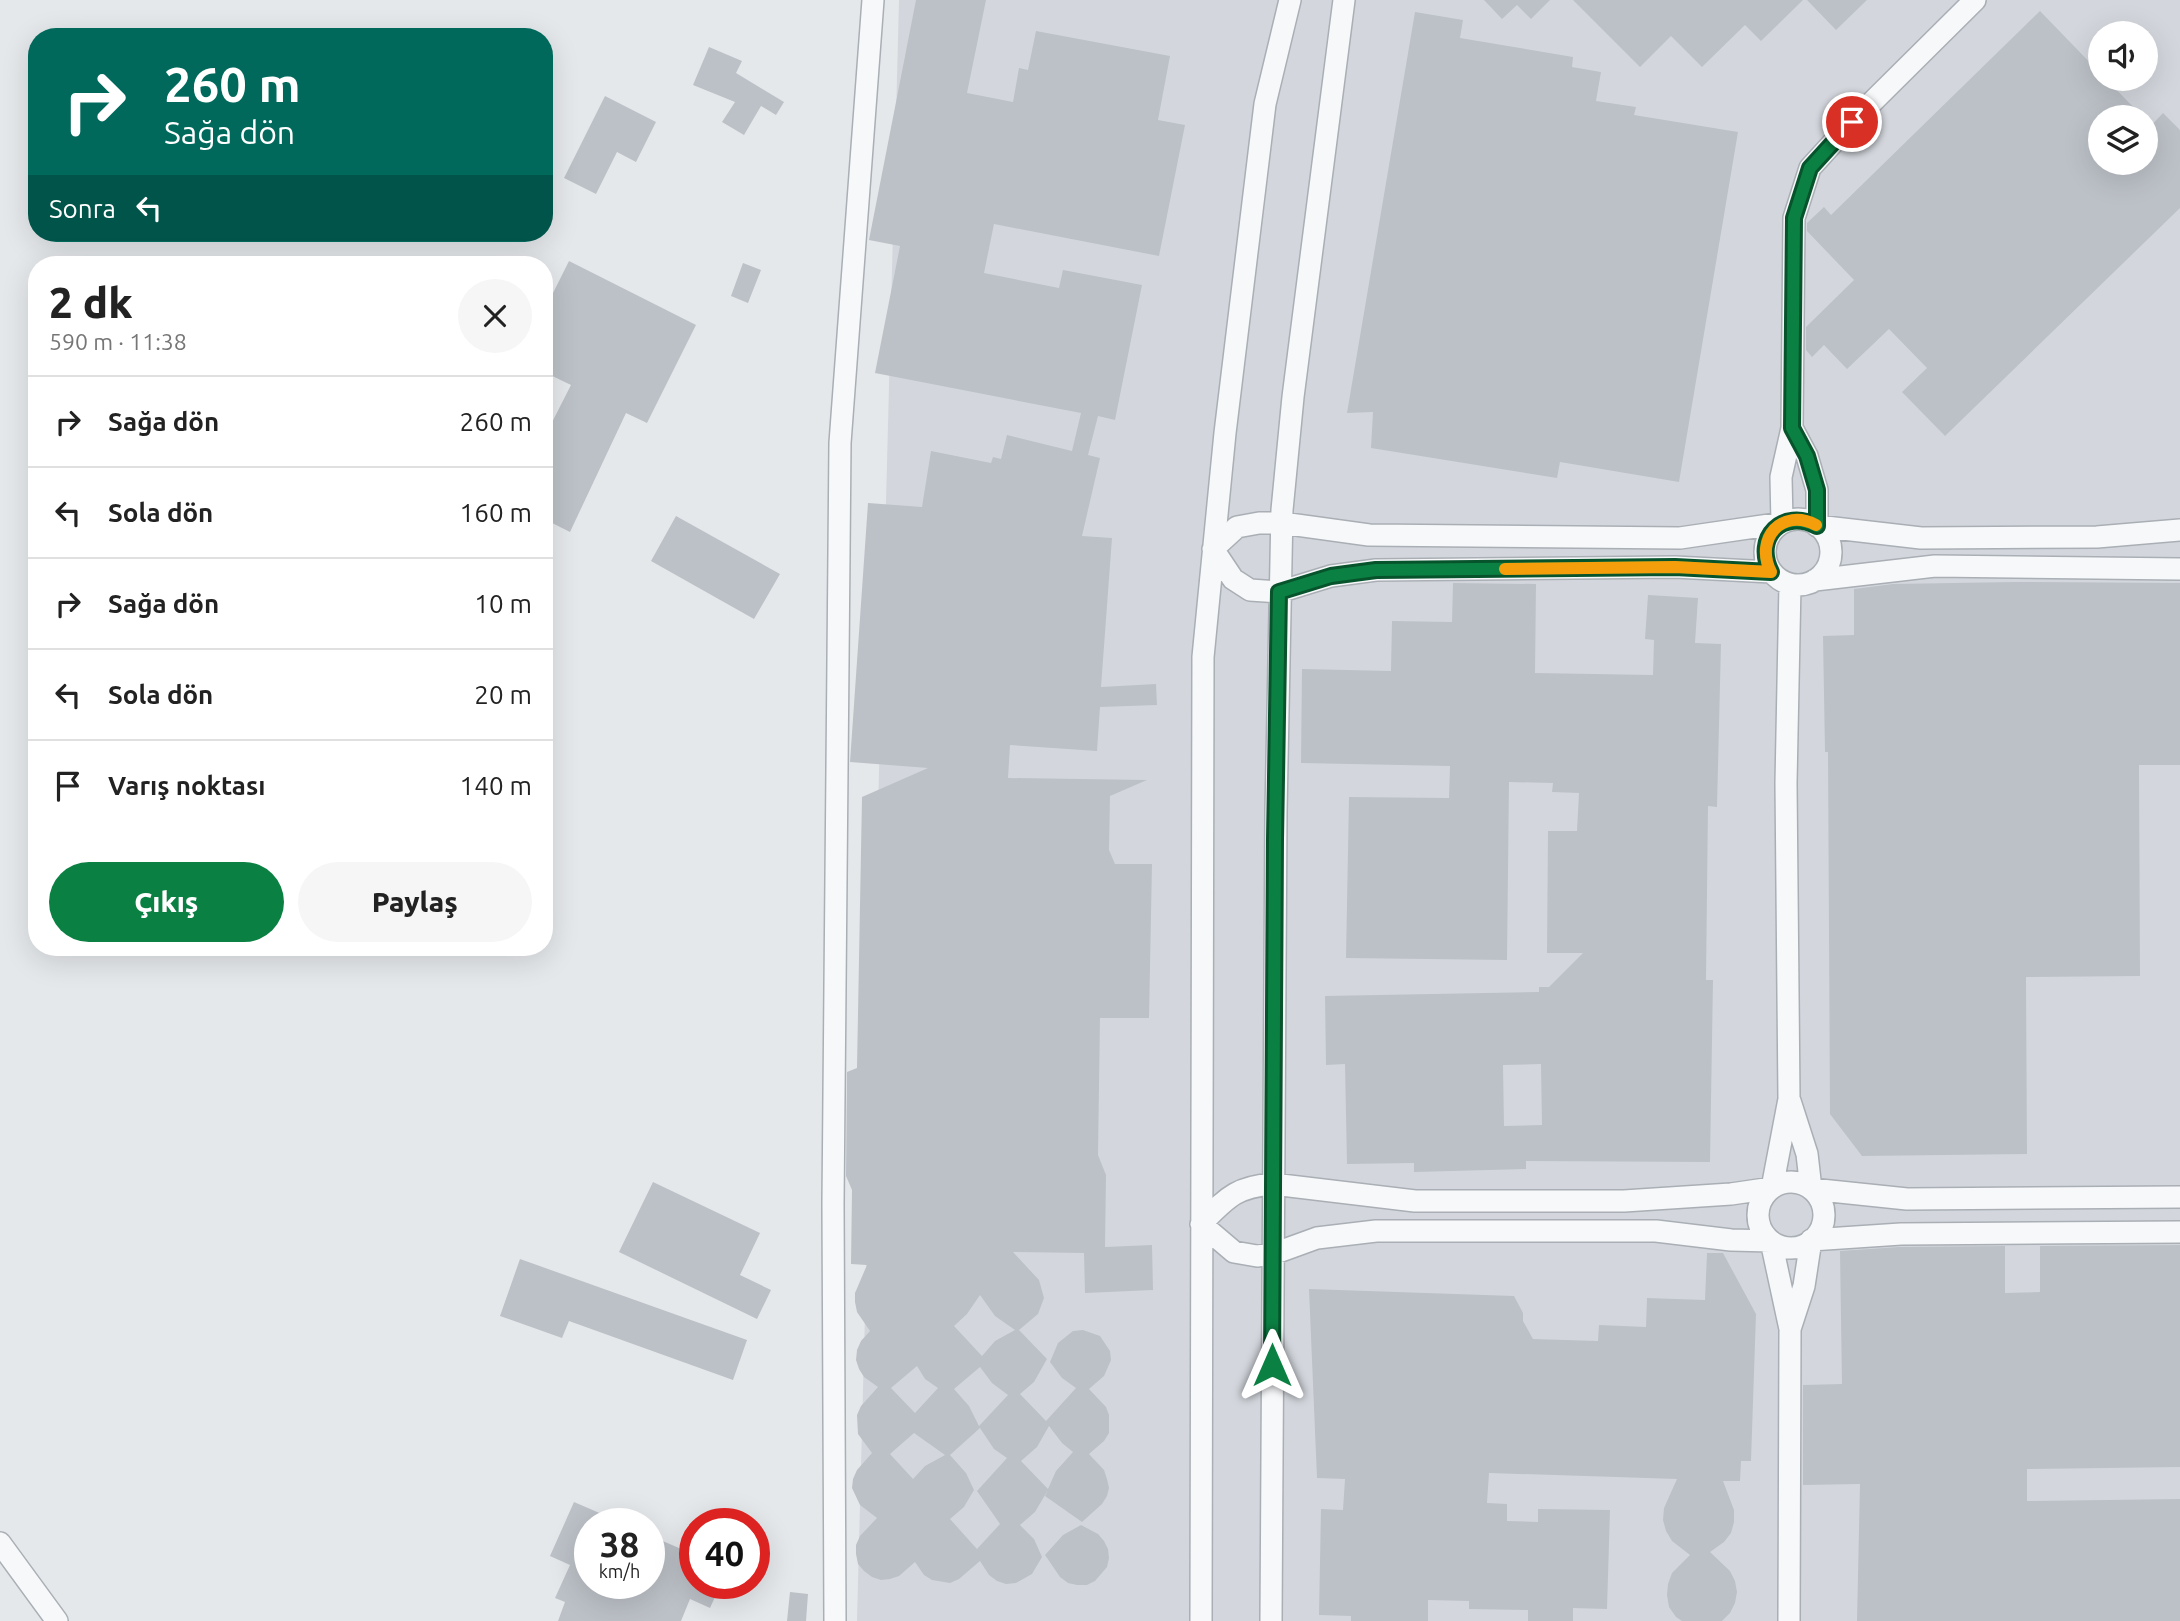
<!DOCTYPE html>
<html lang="tr">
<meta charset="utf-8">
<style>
body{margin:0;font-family:Ubuntu,sans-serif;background:#f6f6f6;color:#222;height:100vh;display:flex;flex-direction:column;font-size:26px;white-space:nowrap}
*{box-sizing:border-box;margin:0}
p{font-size:23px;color:#767676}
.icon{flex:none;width:38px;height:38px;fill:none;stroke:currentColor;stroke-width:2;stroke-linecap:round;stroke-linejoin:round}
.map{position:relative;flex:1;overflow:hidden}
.panel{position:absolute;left:28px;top:256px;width:525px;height:700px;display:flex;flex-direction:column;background:#fff;border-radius:28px;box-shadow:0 7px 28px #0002}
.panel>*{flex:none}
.banner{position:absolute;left:28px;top:28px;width:525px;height:214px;border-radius:28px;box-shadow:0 7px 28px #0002;background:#00695c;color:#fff;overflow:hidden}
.fabs{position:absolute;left:2088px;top:21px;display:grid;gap:14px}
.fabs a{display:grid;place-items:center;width:70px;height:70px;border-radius:50%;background:#fff;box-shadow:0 7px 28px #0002;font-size:35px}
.speed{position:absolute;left:574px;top:1508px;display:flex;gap:14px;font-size:35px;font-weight:700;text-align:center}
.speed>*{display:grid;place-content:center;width:91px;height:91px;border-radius:50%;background:#fff;box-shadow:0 7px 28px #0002;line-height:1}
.speed small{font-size:18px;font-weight:400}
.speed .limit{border:10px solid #d22;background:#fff;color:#111}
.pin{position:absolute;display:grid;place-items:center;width:60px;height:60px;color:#fff;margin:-30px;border:4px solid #fff;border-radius:50%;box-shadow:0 2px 7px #0007}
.me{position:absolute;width:77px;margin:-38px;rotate:0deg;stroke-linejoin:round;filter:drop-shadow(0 0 5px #0008)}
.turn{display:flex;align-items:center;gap:24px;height:147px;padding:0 21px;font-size:32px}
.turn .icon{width:91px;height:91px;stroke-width:2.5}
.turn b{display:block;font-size:49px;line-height:60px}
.then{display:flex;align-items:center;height:66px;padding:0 21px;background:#0003;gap:14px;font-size:26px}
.round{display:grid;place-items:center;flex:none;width:74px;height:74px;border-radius:37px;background:#f6f6f6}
.summary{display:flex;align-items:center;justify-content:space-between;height:119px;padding:0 21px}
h1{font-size:42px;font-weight:800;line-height:52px}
.cta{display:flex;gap:14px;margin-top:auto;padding:14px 21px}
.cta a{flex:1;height:80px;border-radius:42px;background:#0b8043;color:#fff;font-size:28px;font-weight:800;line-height:80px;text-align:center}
.cta a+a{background:#f6f6f6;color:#222}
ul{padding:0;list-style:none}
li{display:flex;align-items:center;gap:21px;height:91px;padding:0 21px;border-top:2px solid #e0e0e0}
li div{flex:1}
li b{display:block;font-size:26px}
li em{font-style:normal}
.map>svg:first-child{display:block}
.built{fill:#d3d7dd;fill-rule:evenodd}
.building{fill:#bcc1c7;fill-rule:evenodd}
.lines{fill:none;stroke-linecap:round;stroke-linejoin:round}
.minor-casing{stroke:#aaafb5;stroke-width:24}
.minor{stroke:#f7f8fa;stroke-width:21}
.route-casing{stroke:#07532c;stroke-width:18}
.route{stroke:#0b8043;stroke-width:12}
.slow{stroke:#f59e0b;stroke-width:12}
</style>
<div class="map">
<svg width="2180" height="1621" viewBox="0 0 2180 1621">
<rect width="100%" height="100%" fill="#e5e8eb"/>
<!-- built -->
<path class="built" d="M899 0H2180V1621H857ZM2100 33H2146V79H2100ZM2100 117H2146V163H2100Z"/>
<!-- building -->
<path class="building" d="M916 0H986L967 93 1013 102 1019 68 1028 70 1036 31 1170 56 1158 120 1185 125 1159 256 994 224 984 273 1059 288 1063 270 1142 285 1115 420 1098 416 1088 455 1100 458 1082 536 1112 538 1101 687 1156 684 1157 705 1100 707 1097 751 1010 745 1008 778 1147 780 1110 796 1109 850 1115 864H1152L1149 1018H1100L1098 1155 1106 1175 1105 1247 1152 1245 1153 1290 1085 1293 1084 1253 1013 1252 1039 1280 1044 1298 1038 1314 1019 1330 1047 1359 1034 1382 1020 1394 1046 1421 1076 1388 1062 1378 1050 1362 1058 1343 1073 1331 1083 1330 1100 1336 1110 1351 1111 1360 1104 1376 1089 1389 1106 1407 1109 1415V1433L1104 1441 1089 1454 1104 1470 1107 1479 1109 1488 1107 1496 1102 1504 1082 1522 1045 1496 1048 1490 1035 1512 1020 1525 1034 1539 1042 1557 1032 1574 1016 1583 1006 1584 997 1581 989 1575 980 1561 959 1579 950 1583 932 1580 924 1575 915 1562 899 1576 890 1579 881 1580 872 1577 864 1571 858 1564 856 1554V1545L860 1536 877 1518 860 1505 852 1488 853 1479 857 1470 872 1453 858 1434 857 1415 861 1406 878 1387 864 1377 859 1369 856 1360 857 1350 861 1341 870 1331 857 1312 855 1302V1293L867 1265 851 1264 852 1190 846 1176 847 1072 857 1068 862 797 928 768 850 762 868 503 922 507 931 451 991 463 993 457 1001 459 1007 435 1072 451 1081 413 875 373 900 246 869 240ZM980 1295 995 1316 1015 1330 995 1341 982 1356 954 1326 967 1314ZM917 1366 925 1379 938 1388 915 1413 891 1388ZM980 1367 992 1383 1008 1395 979 1426 969 1406 954 1389ZM1049 1426 1062 1443 1073 1452 1056 1471 1048 1489 1021 1461 1037 1447ZM980 1428 994 1449 1007 1458 977 1491 1000 1524 977 1549 950 1519 964 1507 974 1490 966 1473 950 1455ZM914 1433 945 1455 925 1466 913 1479 890 1454Z
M1484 0H1550L1531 19 1517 5 1502 19Z
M1573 0H1803L1761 41 1745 25 1702 67 1671 36 1640 67Z
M1807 0H1867L1836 30Z
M2040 11 2100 73V79H2106L2143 117H2100V163H2146V131L2163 113 2180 130V208L1945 436 1902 392 1927 368 1889 329 1847 369 1824 345 1812 357 1806 350V327L1854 280 1807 231V223L1824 207 1831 215Z
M1415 12 1463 20 1460 38 1573 57 1572 67 1601 72 1596 101 1636 107 1634 115 1738 132 1679 482 1560 462 1557 478 1371 448 1373 412 1347 413Z
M709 47 742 61 736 73 784 102 776 115 761 106 744 135 722 122 735 102 693 85Z
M605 96 656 122 636 162 617 152 596 194 564 178Z
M569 261 696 325 647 423 626 413 570 532 544 519V438L571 385 544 372V311Z
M743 263 761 270 748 303 731 296Z
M676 516 780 574 754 619 651 561Z
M2015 582 2180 583V765H2139L2140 976 2026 977 2027 1154 1862 1156 1830 1114 1828 752H1825L1823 636 1854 635V589L1893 584Z
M1453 583 1536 584 1535 673 1653 675 1654 640 1645 639 1648 595 1698 598 1695 643 1721 644 1717 807 1708 806 1706 980H1713L1710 1162 1526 1161V1169L1414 1172V1163L1347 1164 1345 1064 1326 1065 1325 996 1539 992V987H1549L1583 953H1547L1548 831H1577L1579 793 1552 792 1553 783 1509 782 1507 960 1346 958 1349 797 1449 798 1450 766 1301 763 1302 669 1391 671 1392 621 1452 622ZM1541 1064 1542 1125 1504 1126 1503 1065Z
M653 1182 760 1233 740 1275 771 1290 757 1319 619 1252Z
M2180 1245V1467L2027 1469V1501L2180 1499V1621H1857L1860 1484 1803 1485V1385L1842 1384 1840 1251 1899 1247 2005 1246V1293L2040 1292V1246Z
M1707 1253H1723L1756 1314 1751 1461H1741L1740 1481H1723L1734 1510V1522L1731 1533 1724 1542 1710 1552 1730 1571 1735 1581 1737 1592 1735 1603 1730 1613 1722 1621H1682L1676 1617 1669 1607 1667 1595 1668 1584 1672 1573 1690 1555 1672 1541 1666 1531 1663 1520 1664 1508 1677 1479 1489 1473 1487 1503 1507 1504V1521L1538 1522V1509L1610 1510 1607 1609 1573 1608V1621H1528V1610L1469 1609V1601L1428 1600V1621H1351V1616L1319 1615 1321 1509 1343 1510 1345 1479 1317 1478 1309 1289 1514 1296 1523 1313V1321L1533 1339 1598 1341 1599 1325 1646 1327 1647 1298 1705 1300Z
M520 1259 747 1340 733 1380 569 1321 562 1338 500 1316Z
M574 1502 625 1524H590V1584H649V1535L695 1555V1584H721L710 1608 690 1599 681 1621H558L565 1602 555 1598 570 1565 550 1556Z
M1081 1525 1098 1534 1104 1541 1108 1549 1109 1558 1107 1567 1095 1581 1087 1585H1077L1068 1583 1060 1577 1045 1555 1063 1535Z
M790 1592 808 1594 806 1621H787Z"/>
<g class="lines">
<!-- minor casing -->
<g class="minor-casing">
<path id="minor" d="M1792 428 1807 456 1817 490V526L1921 538 2097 537 2180 530
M1765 552a33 33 0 1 1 66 0a33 33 0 1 1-66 0Z
M1771 572 1675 567 1376 570 1331 576 1279 592 1250 590 1233 579 1213 549 1237 527 1259 523H1282L1369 535 1680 538 1782 523 1781 477 1792 428 1794 218 1810 168 1852 122 1975 0
M1815 580 1935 566 2180 569
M1790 1101 1807 1154 1811 1189 1907 1199 2180 1197
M1758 1215a33 33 0 1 1 66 0a33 33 0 1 1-66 0Z
M1790 1329 1804 1286 1811 1240 1901 1234 2180 1232
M0 1543 57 1621
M835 1621 833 1204 840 443 873 0
M1201 1621 1203 657 1225 433 1265 104 1290 0
M1271 1621 1276 812 1282 510 1293 397 1344 0
M1789 1621 1790 1329 1771 1241 1731 1240 1656 1231H1376L1317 1238 1273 1254 1257 1256 1234 1252 1201 1224C1227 1198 1235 1187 1273 1184L1415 1201H1624L1731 1194 1772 1188 1789 1099 1786 783 1790 584"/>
</g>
<!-- minor -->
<use href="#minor" class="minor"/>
</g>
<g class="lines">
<!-- route casing -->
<g class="route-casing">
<path id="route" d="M1272 1365 1275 839 1279 592 1331 576 1376 570 1675 567 1771 572C1753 537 1783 508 1817 526V490L1807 456 1792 428 1794 218 1810 168 1852 122"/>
</g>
<!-- route -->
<use href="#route" class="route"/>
<!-- slow -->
<path class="slow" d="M1505 569 1675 567 1771 572C1754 539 1782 507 1816 525"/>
</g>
</svg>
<div class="fabs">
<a><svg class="icon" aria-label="sound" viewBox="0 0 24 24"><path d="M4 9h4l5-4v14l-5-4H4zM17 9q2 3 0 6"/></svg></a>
<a><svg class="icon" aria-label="layers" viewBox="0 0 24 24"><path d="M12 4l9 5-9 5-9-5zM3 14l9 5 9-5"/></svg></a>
</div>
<div class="speed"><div>38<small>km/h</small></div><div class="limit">40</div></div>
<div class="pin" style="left:1852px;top:122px;background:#d93025"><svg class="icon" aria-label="arrive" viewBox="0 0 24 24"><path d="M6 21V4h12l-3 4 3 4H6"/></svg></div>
<svg class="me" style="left:1272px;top:1365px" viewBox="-20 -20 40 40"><path d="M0-17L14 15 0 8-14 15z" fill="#0b8043" stroke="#fff" stroke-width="4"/></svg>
<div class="banner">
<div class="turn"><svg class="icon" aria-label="right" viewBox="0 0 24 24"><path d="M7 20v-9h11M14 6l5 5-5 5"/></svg><div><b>260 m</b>Sağa dön</div></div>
<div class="then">Sonra<svg class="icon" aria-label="left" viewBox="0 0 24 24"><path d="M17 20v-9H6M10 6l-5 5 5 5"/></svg></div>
</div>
<section class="panel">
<div class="summary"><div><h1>2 dk</h1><p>590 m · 11:38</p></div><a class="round"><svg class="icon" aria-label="close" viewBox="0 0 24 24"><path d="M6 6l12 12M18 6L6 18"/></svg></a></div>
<ul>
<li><svg class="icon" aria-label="right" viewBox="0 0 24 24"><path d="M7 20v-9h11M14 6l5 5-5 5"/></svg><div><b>Sağa dön</b></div><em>260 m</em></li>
<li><svg class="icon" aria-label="left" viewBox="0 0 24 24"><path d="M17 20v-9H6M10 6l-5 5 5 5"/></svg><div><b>Sola dön</b></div><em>160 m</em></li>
<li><svg class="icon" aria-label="right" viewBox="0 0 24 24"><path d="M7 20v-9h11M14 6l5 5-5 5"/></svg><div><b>Sağa dön</b></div><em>10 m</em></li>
<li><svg class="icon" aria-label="left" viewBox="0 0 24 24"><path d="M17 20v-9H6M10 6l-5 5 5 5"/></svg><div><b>Sola dön</b></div><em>20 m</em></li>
<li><svg class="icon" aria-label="arrive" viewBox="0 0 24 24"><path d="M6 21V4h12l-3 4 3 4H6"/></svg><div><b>Varış noktası</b></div><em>140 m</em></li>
</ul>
<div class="cta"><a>Çıkış</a><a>Paylaş</a></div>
</section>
</div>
